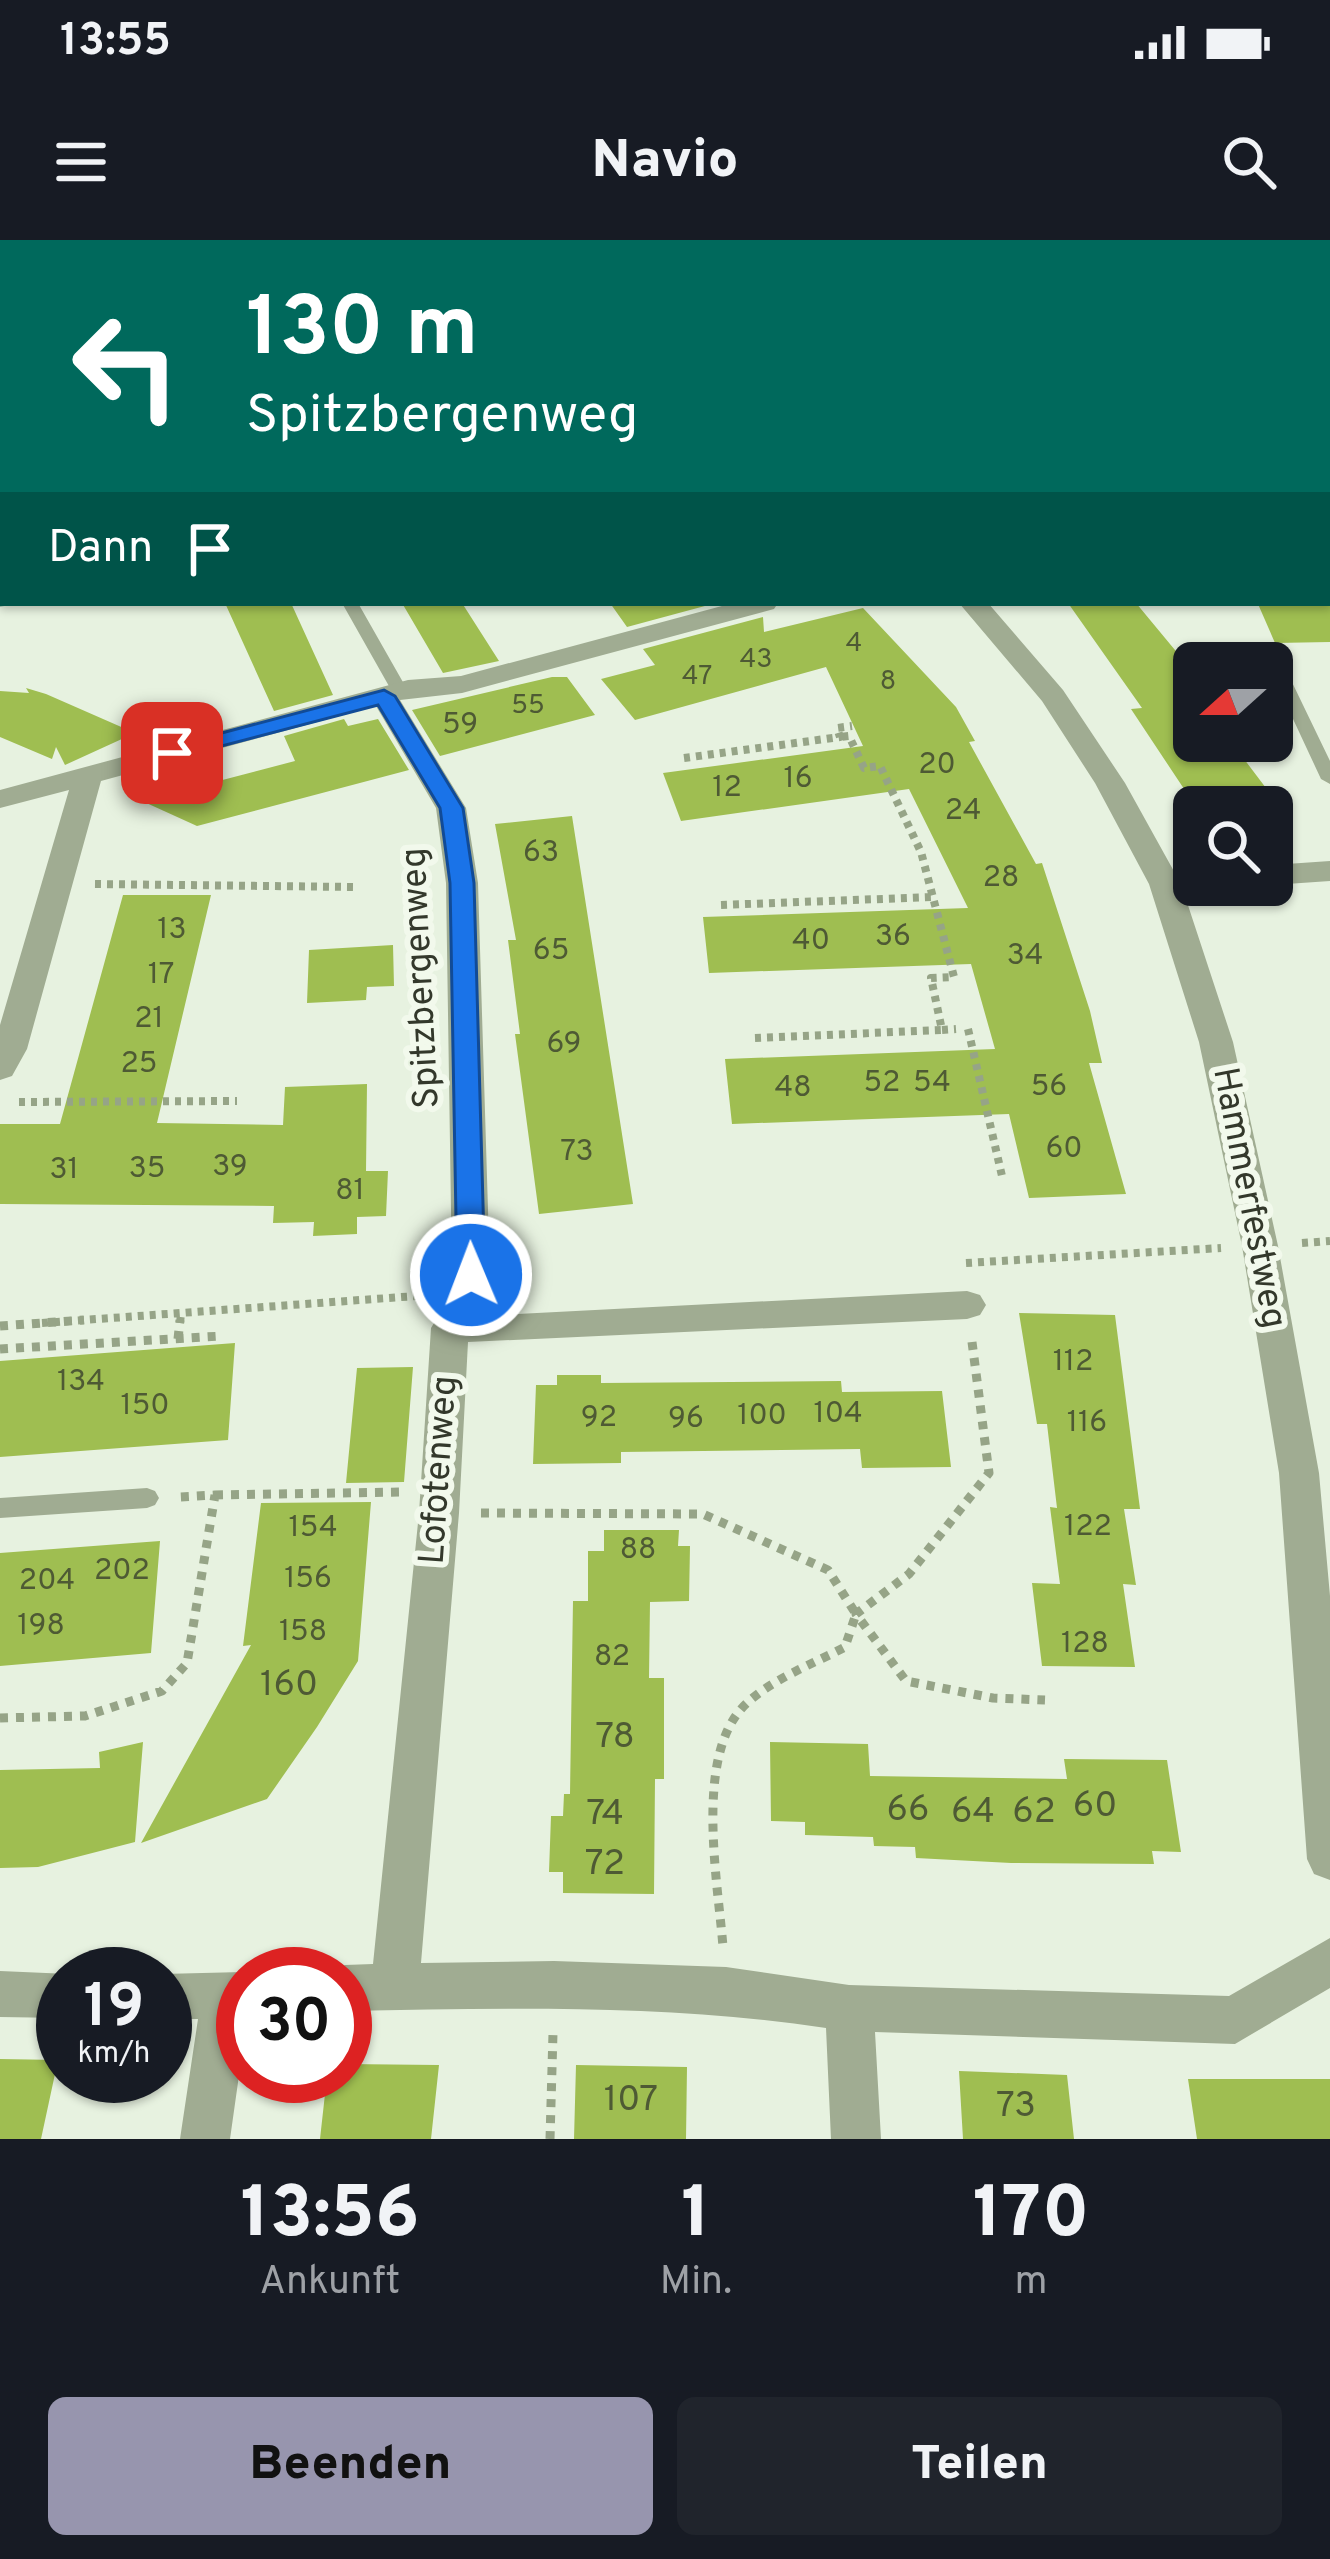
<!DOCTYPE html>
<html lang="de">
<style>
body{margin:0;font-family:Overpass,sans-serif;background:#20242c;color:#f1f3f6;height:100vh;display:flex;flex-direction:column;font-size:45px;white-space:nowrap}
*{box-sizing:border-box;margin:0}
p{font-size:39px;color:#9ea1a6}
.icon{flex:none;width:66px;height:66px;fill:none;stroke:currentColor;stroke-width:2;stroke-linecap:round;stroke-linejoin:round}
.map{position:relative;height:1899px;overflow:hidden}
.details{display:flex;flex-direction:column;background:#171b24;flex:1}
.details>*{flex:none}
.hud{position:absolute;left:0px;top:0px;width:1332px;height:366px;box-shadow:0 3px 9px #0004;background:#00695c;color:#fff;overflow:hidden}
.needle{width:78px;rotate:249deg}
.fabs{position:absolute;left:1173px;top:402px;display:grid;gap:24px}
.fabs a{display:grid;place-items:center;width:120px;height:120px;border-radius:18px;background:#171b24;box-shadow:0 3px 9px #0004;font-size:60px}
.speed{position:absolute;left:36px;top:1707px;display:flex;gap:24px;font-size:60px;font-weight:700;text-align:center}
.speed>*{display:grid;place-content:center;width:156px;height:156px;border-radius:50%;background:#171b24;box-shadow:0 3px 9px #0004;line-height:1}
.speed small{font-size:30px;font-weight:400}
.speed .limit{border:18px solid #d22;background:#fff;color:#111}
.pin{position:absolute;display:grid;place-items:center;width:102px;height:102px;color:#fff;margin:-51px;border-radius:24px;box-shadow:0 6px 18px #0006}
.me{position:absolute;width:132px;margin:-66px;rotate:359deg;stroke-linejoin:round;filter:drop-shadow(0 0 9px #0008)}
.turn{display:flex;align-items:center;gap:42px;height:252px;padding:0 48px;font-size:54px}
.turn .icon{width:156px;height:156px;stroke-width:2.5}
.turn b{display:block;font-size:84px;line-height:102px}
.then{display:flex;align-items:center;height:114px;padding:0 48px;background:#0003;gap:24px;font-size:45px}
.eta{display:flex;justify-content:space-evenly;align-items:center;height:204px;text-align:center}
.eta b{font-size:72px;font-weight:800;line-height:84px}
.button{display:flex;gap:24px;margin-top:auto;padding:24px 48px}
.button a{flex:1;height:138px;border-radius:18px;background:#9795ae;color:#111;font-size:48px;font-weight:800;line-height:138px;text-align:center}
.button a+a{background:#20242c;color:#f1f3f6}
.status{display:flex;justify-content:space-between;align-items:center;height:84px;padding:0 60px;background:#171b24;direction:ltr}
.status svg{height:33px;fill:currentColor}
header{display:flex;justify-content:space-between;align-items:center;height:156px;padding:0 48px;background:#171b24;font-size:54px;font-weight:800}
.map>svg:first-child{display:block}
.green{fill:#a0c0ac}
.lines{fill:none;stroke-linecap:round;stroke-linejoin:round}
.stream{fill:#8480ad;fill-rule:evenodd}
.building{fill:#9fbe51}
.path-far1{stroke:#96a487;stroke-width:8;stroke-dasharray:6 6;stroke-linecap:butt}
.path{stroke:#96a487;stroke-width:9;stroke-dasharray:8 8;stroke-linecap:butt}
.lane{fill:#a0ac92;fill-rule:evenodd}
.street{fill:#a0ac92;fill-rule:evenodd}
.route{fill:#1a73e8;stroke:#114b97;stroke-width:3}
.labels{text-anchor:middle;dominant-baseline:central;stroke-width:12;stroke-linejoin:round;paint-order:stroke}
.far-number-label{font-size:27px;fill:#4e5a34}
.number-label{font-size:30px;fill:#4e5a34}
.street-label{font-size:36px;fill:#33382b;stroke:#f2f9ec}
.near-number-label{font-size:36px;fill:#4e5a34}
</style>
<div class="status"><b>13:55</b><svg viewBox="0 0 49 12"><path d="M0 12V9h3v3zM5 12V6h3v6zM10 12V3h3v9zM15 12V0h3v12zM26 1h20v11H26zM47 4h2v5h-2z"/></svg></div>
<header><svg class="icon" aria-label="menu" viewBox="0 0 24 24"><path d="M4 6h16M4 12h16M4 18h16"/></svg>Navio<svg class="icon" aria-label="search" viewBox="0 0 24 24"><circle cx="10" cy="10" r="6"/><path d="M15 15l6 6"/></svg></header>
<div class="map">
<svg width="1330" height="1899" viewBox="0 0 1330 1899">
<rect width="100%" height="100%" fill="#e7f2e0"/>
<!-- green -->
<path class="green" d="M0 0H1330V40L1329 3H3V363H18L0 367Z"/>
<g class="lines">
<!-- stream -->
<path class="stream" d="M66 0 61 3H48L53 0Z
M3 17V23L0 24V18Z"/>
</g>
<!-- building -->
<path class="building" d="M1330 362V402L1275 403 1258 364Z
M225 363H291L333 455 274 471Z
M402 363H462L499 421 443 433Z
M610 363H716L627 387Z
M1068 363H1136L1194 433V501H1222L1233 516 1241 515 1272 556 1196 567 1131 469 1142 468Z
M863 368 956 467 975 501 969 502 1036 624 1042 623 1090 771 1102 823H1089L1126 954 1029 958 1009 874 732 884 725 819 995 809 971 724 709 733 703 677 968 668 909 549 681 581 663 533 863 506 826 427 635 480 601 439 655 425 643 409 763 377 764 392Z
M552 437H567L595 475 440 516 412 470Z
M26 448 46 454 135 493 65 525 56 507 52 519 0 497V451L29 453Z
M344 479 348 486 378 479 409 530 197 586 142 561 295 521 284 496Z
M572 576 633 964 539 974 515 794H520L508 700H516L495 584Z
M123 655H211L157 883 283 885 285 847 367 844 366 931H388L386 976 357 977V994L313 996 314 982 273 983 274 966 0 964V884H60Z
M393 705 394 746 367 747 366 760 307 763 309 710Z
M1019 1073 1115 1075 1140 1269H1124L1136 1345 1123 1344 1135 1427 1042 1426 1032 1343 1060 1344 1050 1267 1057 1268 1047 1184H1037Z
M235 1103 228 1200 0 1217V1121Z
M413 1127 404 1242 346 1243 357 1128Z
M557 1135H601V1143L841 1141 842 1152 942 1151 951 1227 862 1228 860 1209 621 1212V1223L533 1224 536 1145H557Z
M371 1262 358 1421 317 1487 267 1559 141 1603 251 1405 243 1406 261 1263Z
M604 1290H679L678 1306H690L689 1361 650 1362 649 1438H664V1539H655L654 1654 563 1653V1632H549L551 1576H563L564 1554H570L573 1361H588V1311H604Z
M160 1301 151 1413 0 1426V1313Z
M143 1502 135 1602 38 1627 0 1628V1530L100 1528 99 1512Z
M770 1502 868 1504 870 1536 1067 1539 1064 1519 1167 1520 1181 1612 1152 1611 1154 1624 1011 1623 916 1618 915 1607 874 1606 873 1597 805 1595V1582L771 1581Z
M0 1819 58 1820 41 1899H0Z
M345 1824 439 1825 431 1899H320L327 1836H345Z
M576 1825 687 1827 686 1899H574Z
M959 1831 1067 1835 1074 1899H963Z
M1188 1839H1330V1899H1197Z"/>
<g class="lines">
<!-- path-far1 -->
<path class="path-far1" d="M684 518 840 497 837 488 852 486
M95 644 354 647
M721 665 934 657
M968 789 1002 936
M942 790 956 789
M755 798 942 790 931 738 954 737 921 612 880 526 864 528 849 496 840 497
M19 862 237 861
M1302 1003 1330 1001
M966 1023 1221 1008
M42 1083 430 1055
M180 1083 181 1074"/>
<!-- path -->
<path class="path" d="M0 1086 84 1080
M178 1099 180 1080
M972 1102 989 1233 909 1334 856 1374 906 1441 993 1458 1045 1460
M0 1109 222 1096
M215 1255 399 1252
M481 1273 703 1274 828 1330 856 1374 845 1407C813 1424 774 1438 747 1463 693 1512 718 1641 723 1707
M0 1478 85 1476 162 1451 187 1423 215 1255 179 1257
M550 1899 553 1793"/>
<!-- lane -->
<path class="lane" d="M342 363H358L408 451 406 455H394Z
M1281 431 1289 436 1330 521V544L1321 539 1273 436Z
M147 1248 155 1251 159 1258 155 1265 147 1268 0 1278V1258Z"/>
<!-- street -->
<path class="street" d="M1329 205H1330V219H1329Z
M733 363H778L774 369 462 453 400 460 466 568 478 643 490 1035 484 1045 471 1049 458 1045 452 1035 446 643 436 568 376 466 101 541 27 809 12 836 0 840V785L69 550 0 568V550L408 440 461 436Z
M959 363H988L1063 450 1125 543 1181 644 1233 802 1278 1006 1319 1233 1330 1356V1640L1314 1634 1307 1619 1279 1233 1242 1006 1199 802 1149 644 1095 543 1042 461Z
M1330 621V641L1272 645V625Z
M967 1051 980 1055 986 1065 980 1075 967 1079 468 1102 459 1273 421 1723 554 1721 726 1727 849 1745 1229 1756 1330 1698V1748L1235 1804 875 1792 881 1899H831L826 1788C666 1764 506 1768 345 1771V1734H327L345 1725 373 1724 419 1273 431 1088 437 1078Z
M0 1731 69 1734H63V1778L0 1777Z
M243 1732 249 1734H243V1807L230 1899H180L198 1779H165L162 1734Z"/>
</g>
<!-- route -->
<path class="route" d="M384 450 395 456 463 568 474 643 485 1035 471 1045 457 1035 450 643 440 568 378 465 172 519 161 513 165 508Z"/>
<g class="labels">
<!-- far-number labels -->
<g class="far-number-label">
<text x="854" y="404">4</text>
<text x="756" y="420">43</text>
<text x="697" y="437">47</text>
<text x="888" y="442">8</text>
<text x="528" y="466">55</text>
</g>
<!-- number labels -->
<g class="number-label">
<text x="460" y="485">59</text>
<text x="937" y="525">20</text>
<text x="798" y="539">16</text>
<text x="727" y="548">12</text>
<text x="963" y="571">24</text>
<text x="541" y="613">63</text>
<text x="1001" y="638">28</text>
<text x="172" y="690">13</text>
<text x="893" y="697">36</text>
<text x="811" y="701">40</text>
<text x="551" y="711">65</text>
<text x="1025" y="716">34</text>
<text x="161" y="735">17</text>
<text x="149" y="779">21</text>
<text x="564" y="804">69</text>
<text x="139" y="824">25</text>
<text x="882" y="843">52</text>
<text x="932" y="843">54</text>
<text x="1049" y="847">56</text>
<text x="793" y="848">48</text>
<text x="1064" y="909">60</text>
<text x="577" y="912">73</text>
<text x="230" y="927">39</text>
<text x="147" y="929">35</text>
<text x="64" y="930">31</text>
<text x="350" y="951">81</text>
<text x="1073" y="1122">112</text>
<text x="81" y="1142">134</text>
<text x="145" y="1166">150</text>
<text x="838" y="1174">104</text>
<text x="762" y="1176">100</text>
<text x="599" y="1178">92</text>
<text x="686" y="1179">96</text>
<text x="1087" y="1183">116</text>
<text x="1088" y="1287">122</text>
<text x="313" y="1288">154</text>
<text x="638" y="1310">88</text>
<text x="122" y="1331">202</text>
<text x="308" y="1339">156</text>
<text x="47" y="1341">204</text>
<text x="41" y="1386">198</text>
<text x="303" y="1392">158</text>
<text x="1085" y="1404">128</text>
<text x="612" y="1417">82</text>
</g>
<!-- street labels -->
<g class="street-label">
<text transform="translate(422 738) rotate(-93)">Spitzbergenweg</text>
<text transform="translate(1248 958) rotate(79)">Hammerfestweg</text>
<text transform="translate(440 1230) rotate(-86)">Lofotenweg</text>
</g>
<!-- near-number labels -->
<g class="near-number-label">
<text x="289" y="1446">160</text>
<text x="615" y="1498">78</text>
<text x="1095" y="1567">60</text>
<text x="908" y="1571">66</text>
<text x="973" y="1573">64</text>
<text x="1034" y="1573">62</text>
<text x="605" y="1575">74</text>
<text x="605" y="1625">72</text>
<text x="631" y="1861">107</text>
<text x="1016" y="1867">73</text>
</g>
</g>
</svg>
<div class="fabs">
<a><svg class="needle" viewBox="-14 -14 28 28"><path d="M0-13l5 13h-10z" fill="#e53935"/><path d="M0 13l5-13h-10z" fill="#9ea1a6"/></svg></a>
<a><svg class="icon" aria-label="search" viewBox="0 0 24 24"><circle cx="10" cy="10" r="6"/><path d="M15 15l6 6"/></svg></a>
</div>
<div class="speed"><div>19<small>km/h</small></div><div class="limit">30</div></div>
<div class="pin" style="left:172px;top:513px;background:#d93025"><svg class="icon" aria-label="arrive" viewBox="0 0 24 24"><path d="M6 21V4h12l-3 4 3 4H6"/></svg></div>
<svg class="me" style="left:471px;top:1035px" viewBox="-20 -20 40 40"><circle r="17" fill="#1a73e8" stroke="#fff" stroke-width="3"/><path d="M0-11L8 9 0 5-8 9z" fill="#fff"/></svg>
<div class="hud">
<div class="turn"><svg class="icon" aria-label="left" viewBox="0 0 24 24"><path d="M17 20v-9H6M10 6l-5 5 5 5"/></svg><div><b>130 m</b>Spitzbergenweg</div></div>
<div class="then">Dann<svg class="icon" aria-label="arrive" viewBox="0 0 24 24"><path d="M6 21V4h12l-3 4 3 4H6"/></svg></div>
</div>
</div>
<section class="details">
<div class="eta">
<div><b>13:56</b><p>Ankunft</p></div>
<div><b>1</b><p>Min.</p></div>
<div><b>170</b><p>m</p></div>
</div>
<div class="button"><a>Beenden</a><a>Teilen</a></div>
</section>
